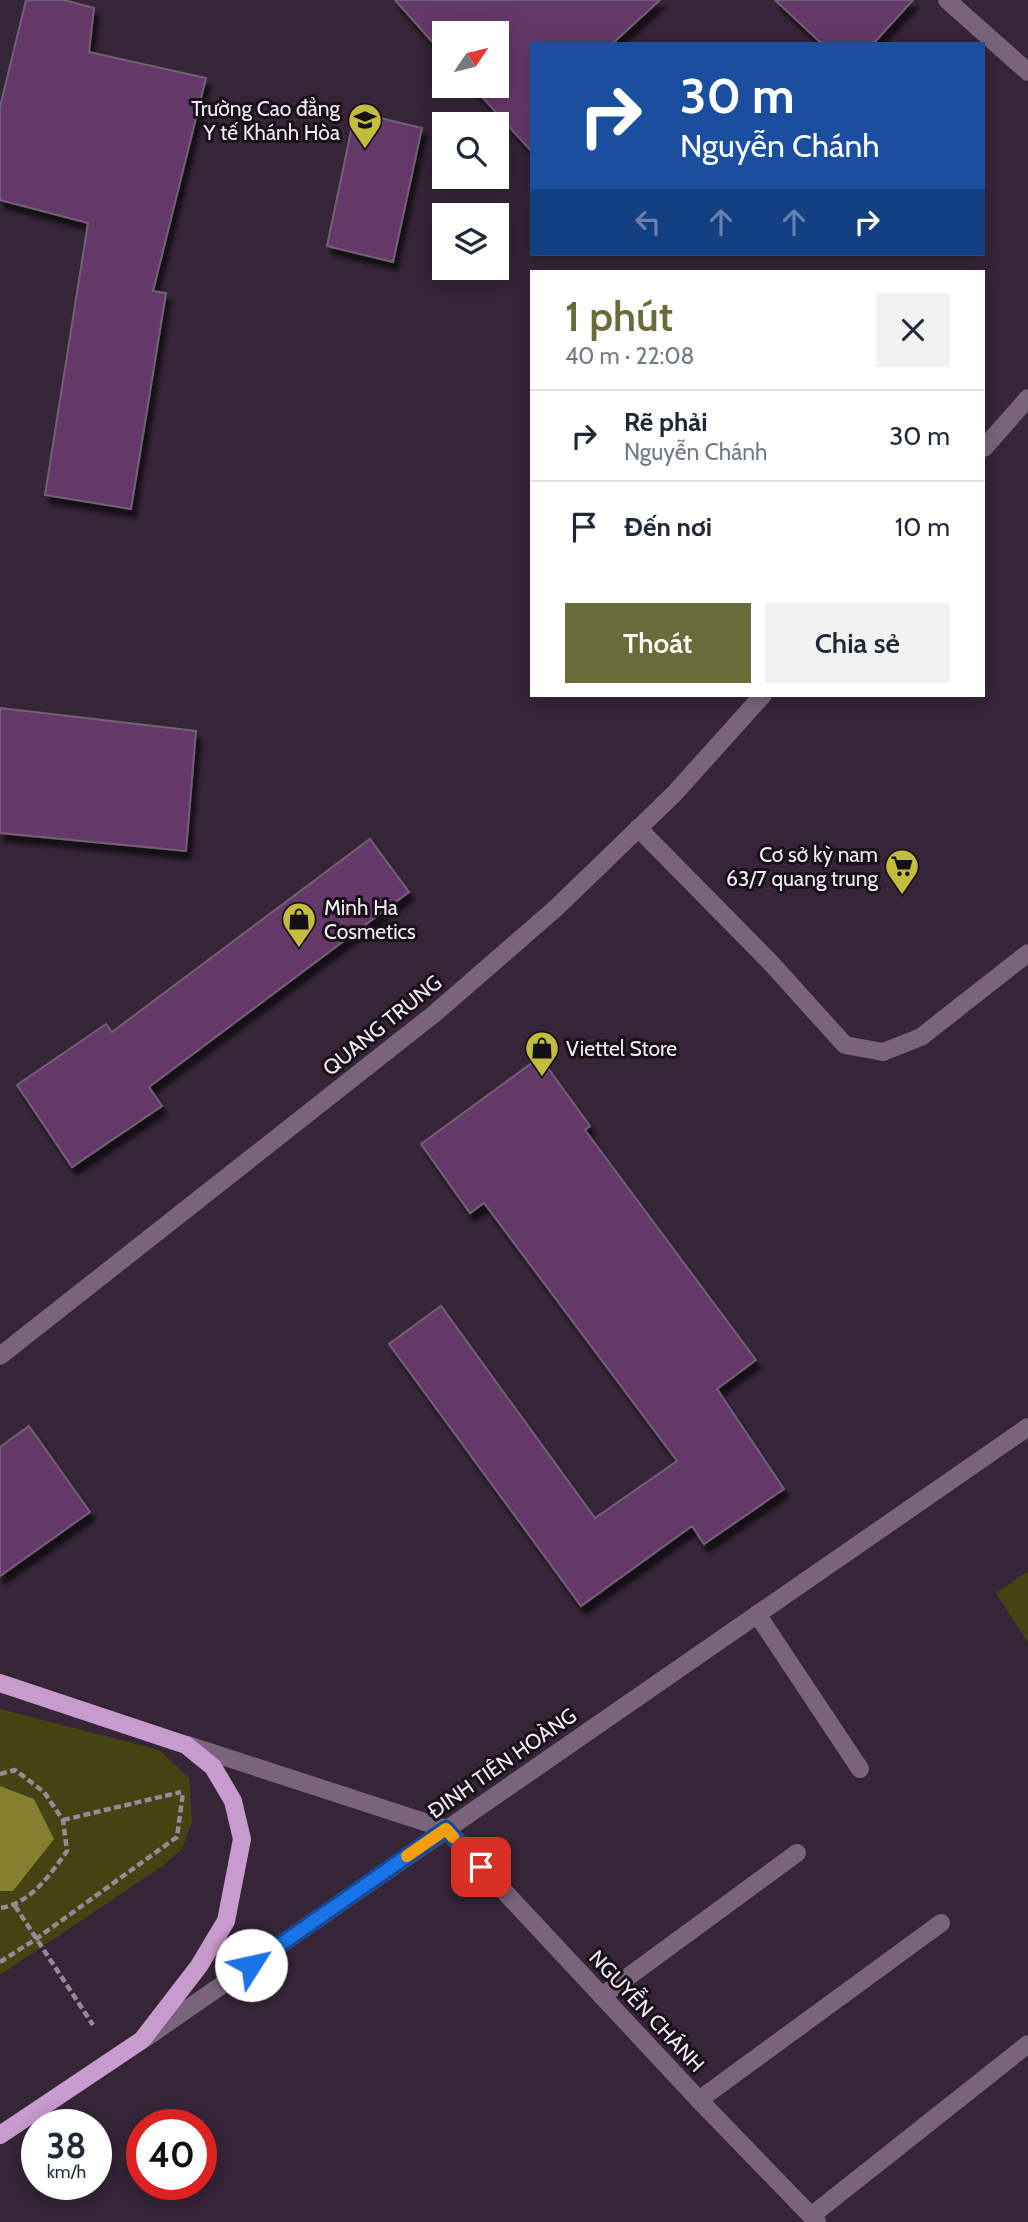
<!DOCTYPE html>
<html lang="vi">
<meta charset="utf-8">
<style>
body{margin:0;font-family:Cabin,sans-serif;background:#f2f2f3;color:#1f2937;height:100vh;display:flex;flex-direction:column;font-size:26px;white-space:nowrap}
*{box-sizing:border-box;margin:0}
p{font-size:23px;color:#747a83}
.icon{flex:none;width:38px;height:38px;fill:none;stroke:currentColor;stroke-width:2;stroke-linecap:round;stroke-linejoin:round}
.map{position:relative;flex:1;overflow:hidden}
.sheet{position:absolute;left:530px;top:270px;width:455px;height:427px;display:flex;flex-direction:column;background:#fff;border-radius:0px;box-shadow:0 4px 18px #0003}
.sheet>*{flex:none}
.guide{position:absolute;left:530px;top:42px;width:455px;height:214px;border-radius:0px;box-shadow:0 4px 18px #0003;background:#1a4fa0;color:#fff;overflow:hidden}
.needle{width:46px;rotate:55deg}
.controls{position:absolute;left:432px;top:21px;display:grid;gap:14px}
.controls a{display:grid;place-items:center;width:77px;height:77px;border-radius:0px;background:#fff;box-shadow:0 4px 18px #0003;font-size:35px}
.speed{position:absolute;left:21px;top:2109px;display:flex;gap:14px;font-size:35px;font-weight:700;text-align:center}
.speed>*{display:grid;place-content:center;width:91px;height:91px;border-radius:50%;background:#fff;box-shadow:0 4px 18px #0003;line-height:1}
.speed small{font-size:18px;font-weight:400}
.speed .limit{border:10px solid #d22;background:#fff;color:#111}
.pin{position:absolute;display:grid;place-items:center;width:60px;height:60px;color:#fff;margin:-30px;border-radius:14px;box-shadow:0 4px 10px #0006}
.me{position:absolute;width:77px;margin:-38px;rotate:55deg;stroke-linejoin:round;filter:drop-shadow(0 0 5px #0008)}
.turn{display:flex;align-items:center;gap:24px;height:147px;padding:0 35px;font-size:32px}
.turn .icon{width:91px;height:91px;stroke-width:2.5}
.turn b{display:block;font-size:49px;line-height:60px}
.lanes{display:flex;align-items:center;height:66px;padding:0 35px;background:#0003;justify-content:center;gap:35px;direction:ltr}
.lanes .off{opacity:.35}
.round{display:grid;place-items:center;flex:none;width:74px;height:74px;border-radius:0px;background:#f2f2f3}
.overview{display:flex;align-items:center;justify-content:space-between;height:119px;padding:0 35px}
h1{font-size:42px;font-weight:600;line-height:52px;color:#696b3a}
.primary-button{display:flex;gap:14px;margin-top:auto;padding:14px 35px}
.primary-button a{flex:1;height:80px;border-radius:0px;background:#696b3a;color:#fff;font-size:28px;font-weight:600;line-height:80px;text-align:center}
.primary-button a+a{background:#f2f2f3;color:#1f2937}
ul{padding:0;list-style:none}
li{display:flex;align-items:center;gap:21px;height:91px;padding:0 35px;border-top:2px solid #e0e1e3}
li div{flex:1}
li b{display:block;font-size:26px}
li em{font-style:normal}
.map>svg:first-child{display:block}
.green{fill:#464312}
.water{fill:#858031}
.building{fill:#65376b;stroke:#726074;stroke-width:2;filter:url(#shadow)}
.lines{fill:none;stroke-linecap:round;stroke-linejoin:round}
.path{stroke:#968998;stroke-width:4.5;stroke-dasharray:7 3.5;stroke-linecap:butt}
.service{stroke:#79647c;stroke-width:18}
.minor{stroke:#79647c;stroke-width:18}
.tertiary{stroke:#79647c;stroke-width:18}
.primary{stroke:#c79bcd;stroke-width:18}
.route-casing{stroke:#114b97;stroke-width:18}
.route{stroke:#1a73e8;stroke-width:12}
.slow{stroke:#f59e0b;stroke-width:12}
.labels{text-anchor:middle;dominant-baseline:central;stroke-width:6;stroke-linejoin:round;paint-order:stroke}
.poi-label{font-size:21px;fill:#f5eaf6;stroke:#181119;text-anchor:end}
.street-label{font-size:21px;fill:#f5eaf6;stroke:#181119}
</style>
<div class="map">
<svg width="1028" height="2222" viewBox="0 0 1028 2222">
<defs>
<filter id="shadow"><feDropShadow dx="4.5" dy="8" stdDeviation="2" flood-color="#0009"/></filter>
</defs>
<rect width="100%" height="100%" fill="#352537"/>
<!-- green -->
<path class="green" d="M1028 1571V1643L996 1593Z
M0 1709 159 1750 189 1778 192 1822 182 1849 164 1865 0 1975V1891H13L34 1799 0 1786Z"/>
<!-- water -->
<path class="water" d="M0 1786 34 1799 54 1839 13 1891H0Z"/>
<!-- building -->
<path class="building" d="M26 0H64L94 8 89 52 206 78 153 291 166 293 131 509 45 495 88 223 0 200V107Z
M395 0H660L612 44H532V152L472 86H497V33H444V55Z
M775 0H913L873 44H822Z
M355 112 422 128 393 262 327 246Z
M0 708 196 731 186 851 0 833Z
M370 839 409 892 149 1087 162 1106 72 1167 17 1085 106 1024 112 1032Z
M540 1057 590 1126 585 1130 756 1360 717 1389 784 1489 704 1544 692 1526 581 1606 389 1344 441 1306 595 1518 677 1461 484 1203 470 1213 421 1144Z
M29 1426 90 1512 0 1576V1447Z"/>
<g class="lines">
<!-- path -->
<path class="path" d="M0 1774 15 1770 44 1792 63 1820 67 1851C50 1875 30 1904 0 1908
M63 1820 181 1792
M15 1906 93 2025
M0 1962 36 1939 177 1837 183 1793"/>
<!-- service -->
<path class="service" d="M947 0 1028 72"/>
<!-- minor -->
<path class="minor" d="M638 828 770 962 845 1045 883 1052 921 1037 1028 953
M757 1614 860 1769
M602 1996 797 1853
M699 2100 941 1923
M811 2216 1028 2044"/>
<!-- tertiary -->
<path class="tertiary" d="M984 448 1028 398
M0 1356 434 1014 556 908 674 794 763 695
M188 1745 446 1829 699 2100 817 2222
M147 2037 1028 1427"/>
<!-- primary -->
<path class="primary" d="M0 1683 186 1745 213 1767 233 1801 242 1839 226 1921 199 1966 142 2040 0 2135"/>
</g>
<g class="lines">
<!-- route casing -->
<g class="route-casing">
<path id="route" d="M251 1965 446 1829 481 1867"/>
</g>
<!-- route -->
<use href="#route" class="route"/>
<!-- slow -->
<path class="slow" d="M407 1856 446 1829 453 1837"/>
</g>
<!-- icons -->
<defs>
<g id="university-pin" transform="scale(1.75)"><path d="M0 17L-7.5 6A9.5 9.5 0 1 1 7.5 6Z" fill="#c4bc3d" stroke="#181119"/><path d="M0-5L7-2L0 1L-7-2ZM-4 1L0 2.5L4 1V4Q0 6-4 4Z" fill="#111"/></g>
<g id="supermarket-pin" transform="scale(1.75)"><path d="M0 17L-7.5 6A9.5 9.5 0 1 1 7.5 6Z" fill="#c4bc3d" stroke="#181119"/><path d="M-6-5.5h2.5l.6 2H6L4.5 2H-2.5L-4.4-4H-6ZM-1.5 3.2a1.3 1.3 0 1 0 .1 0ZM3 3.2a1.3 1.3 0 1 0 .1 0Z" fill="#111"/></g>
<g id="shop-pin" transform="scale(1.75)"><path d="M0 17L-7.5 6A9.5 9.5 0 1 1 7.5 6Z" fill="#c4bc3d" stroke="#181119"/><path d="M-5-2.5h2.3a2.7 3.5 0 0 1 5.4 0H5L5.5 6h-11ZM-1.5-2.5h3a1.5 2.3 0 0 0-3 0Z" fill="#111"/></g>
</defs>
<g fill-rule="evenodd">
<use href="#university-pin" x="365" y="120"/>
<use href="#supermarket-pin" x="902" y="866"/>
<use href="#shop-pin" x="299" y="919"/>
<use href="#shop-pin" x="542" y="1048"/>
</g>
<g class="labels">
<!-- poi labels -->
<g class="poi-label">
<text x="340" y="108">Trường Cao đẳng<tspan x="340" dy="24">Y tế Khánh Hòa</tspan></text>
<text x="878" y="854">Cơ sở kỳ nam<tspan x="878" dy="24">63/7 quang trung</tspan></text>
<text x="324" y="907" text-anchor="start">Minh Ha<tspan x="324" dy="24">Cosmetics</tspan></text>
<text x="566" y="1048" text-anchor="start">Viettel Store</text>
</g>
<!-- street labels -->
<g class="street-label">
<text transform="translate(382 1025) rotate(-39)">QUANG TRUNG</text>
<text transform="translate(502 1763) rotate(-35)">ĐINH TIÊN HOÀNG</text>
<text transform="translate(647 2011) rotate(47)">NGUYỄN CHÁNH</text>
</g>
</g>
</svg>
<div class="controls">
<a><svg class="needle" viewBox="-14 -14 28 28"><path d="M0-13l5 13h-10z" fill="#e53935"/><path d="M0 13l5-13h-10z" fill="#747a83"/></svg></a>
<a><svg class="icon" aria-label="search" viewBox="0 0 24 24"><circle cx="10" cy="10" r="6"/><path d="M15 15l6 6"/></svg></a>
<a><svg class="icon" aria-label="layers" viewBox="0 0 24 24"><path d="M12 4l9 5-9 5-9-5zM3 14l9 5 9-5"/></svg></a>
</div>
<div class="speed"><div>38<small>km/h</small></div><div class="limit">40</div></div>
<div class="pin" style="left:481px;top:1867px;background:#d93025"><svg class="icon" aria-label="arrive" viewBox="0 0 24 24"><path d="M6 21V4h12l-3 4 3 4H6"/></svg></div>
<svg class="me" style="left:251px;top:1965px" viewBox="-20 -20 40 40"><circle r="19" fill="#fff"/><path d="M0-13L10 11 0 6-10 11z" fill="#1a73e8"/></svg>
<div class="guide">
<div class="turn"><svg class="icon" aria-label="right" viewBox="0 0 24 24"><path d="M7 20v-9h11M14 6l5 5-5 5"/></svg><div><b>30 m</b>Nguyễn Chánh</div></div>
<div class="lanes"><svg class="icon off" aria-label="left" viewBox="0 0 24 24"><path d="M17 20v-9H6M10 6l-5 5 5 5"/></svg><svg class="icon off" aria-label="ahead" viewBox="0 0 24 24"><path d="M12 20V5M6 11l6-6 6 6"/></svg><svg class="icon off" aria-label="ahead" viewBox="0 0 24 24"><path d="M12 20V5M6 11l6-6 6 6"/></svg><svg class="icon" aria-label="right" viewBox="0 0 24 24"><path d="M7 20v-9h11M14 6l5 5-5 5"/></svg></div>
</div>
<section class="sheet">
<div class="overview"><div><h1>1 phút</h1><p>40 m · 22:08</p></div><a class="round"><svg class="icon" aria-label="close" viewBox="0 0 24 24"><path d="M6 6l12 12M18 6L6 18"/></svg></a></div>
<ul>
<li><svg class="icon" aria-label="right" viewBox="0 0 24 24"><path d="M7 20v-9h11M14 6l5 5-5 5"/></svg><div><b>Rẽ phải</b><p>Nguyễn Chánh</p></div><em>30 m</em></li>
<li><svg class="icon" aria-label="arrive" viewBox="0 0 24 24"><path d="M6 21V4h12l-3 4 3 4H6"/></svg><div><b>Đến nơi</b></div><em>10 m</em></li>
</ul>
<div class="primary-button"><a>Thoát</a><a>Chia sẻ</a></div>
</section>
</div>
